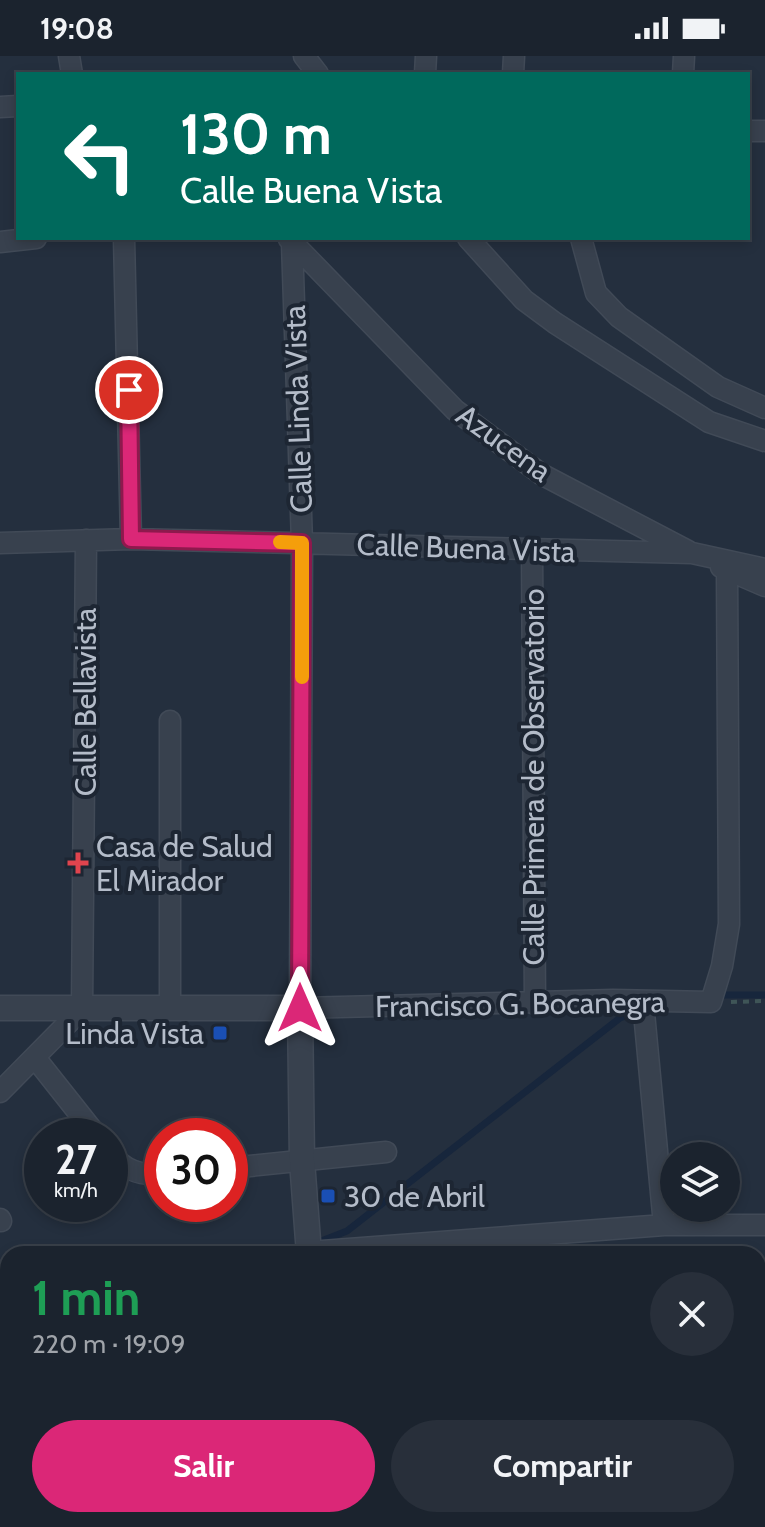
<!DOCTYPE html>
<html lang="es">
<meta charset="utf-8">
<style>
body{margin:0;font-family:Cabin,sans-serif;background:#282f3a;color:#f1f3f6;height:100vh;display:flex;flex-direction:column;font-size:30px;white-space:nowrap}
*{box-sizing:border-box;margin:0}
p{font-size:26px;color:#a0a4aa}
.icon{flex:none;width:44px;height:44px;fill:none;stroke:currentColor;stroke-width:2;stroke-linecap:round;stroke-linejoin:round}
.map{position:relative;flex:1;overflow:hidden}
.side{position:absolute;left:0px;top:1190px;width:766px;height:282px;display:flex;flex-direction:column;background:#1b232e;border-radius:24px 24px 0 0;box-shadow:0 4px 12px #0003,0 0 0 2px #39404a}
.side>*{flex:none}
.guide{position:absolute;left:16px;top:16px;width:734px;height:168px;border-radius:0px;box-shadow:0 4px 12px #0003,0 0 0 2px #39404a;background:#00695c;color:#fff;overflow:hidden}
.tools{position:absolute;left:660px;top:1086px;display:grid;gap:16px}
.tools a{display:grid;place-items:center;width:80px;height:80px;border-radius:50%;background:#1b232e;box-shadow:0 4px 12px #0003,0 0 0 2px #39404a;font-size:40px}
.speed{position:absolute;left:24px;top:1062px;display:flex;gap:16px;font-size:40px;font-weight:700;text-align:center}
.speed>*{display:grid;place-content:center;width:104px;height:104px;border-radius:50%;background:#1b232e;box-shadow:0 4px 12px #0003,0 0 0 2px #39404a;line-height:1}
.speed small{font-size:20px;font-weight:400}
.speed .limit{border:12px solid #d22;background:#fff;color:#111}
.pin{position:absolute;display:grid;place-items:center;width:68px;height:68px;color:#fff;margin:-34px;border:4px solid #fff;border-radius:50%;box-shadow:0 2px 8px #0007}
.me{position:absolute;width:88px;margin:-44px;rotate:0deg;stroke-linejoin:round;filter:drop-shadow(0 0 6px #0008)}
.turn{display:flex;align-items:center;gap:28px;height:168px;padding:0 32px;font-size:36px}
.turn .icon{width:104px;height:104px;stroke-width:2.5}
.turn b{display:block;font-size:56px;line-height:68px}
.round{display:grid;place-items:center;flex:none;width:84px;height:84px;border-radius:42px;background:#282f3a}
.head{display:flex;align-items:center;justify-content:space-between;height:136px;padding:0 32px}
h1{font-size:48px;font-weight:800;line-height:60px;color:#1e9e55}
.cta{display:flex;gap:16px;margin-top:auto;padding:16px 32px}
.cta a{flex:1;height:92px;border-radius:48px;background:#db2777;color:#fff;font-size:32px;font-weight:800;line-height:92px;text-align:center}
.cta a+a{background:#282f3a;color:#f1f3f6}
.status{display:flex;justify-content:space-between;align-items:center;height:56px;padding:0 40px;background:#1b232e;direction:ltr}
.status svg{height:22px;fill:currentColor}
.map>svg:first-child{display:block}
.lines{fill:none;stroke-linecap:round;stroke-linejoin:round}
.stream{stroke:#17263c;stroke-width:7}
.minor-casing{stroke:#414a57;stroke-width:23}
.tertiary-casing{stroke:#414a57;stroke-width:27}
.path{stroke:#3f5557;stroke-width:4;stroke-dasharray:6 6;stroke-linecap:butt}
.minor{stroke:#38414e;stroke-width:20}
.tertiary{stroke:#38414e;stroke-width:24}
.route-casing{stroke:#8e194d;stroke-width:20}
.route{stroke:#db2777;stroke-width:14}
.slow{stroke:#f59e0b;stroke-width:14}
.health-dot{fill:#e0444e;stroke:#1d2633;stroke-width:3}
.transit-dot{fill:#1a4fb4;stroke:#1d2633;stroke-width:3}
.labels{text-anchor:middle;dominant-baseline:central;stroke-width:8;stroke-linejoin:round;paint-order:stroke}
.street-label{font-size:30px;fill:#b4bcc9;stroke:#1d2633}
.poi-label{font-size:30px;fill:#b4bcc9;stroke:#1d2633;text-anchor:start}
</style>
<div class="status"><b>19:08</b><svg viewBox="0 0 49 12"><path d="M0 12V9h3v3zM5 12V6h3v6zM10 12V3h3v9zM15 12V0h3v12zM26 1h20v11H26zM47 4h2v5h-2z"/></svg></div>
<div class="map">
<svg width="765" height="1471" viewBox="0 0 765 1471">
<rect width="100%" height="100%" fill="#242f3e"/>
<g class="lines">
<!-- stream -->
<path class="stream" d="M716 939H765
M288 1198 347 1175 620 962 643 953
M0 1211 8 1208"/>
<!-- minor casing -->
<g class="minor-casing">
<path id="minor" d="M69 0 72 18
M304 0 318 18
M425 18 426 0
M513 18 514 0
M683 18 684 0
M0 51 18 50
M748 75H765
M124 182 131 483
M468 182 524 244 555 267 709 366 765 385
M581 182 596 237 619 261 718 331 765 352
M289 183 455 354 541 418 688 495
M0 186 36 182
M292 187 302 487 300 952 613 944 711 946 722 910 729 868 727 514
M0 487 131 483 692 497 765 513
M532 494 535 948
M721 511 765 530
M170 665V950
M643 946 664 1169
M36 1003 97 1080
M0 1036 82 953 86 484
M110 1097C124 1114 140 1120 162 1118
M230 1112 386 1096
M0 1163 1 1165
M309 1196 664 1169H765
M0 1225 8 1224
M758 1329H765
M0 1390H8"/>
</g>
<!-- tertiary casing -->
<g class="tertiary-casing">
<path id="tertiary" d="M0 952H300L302 1105 309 1198
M320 1464V1471"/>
</g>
<!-- path -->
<path class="path" d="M731 946 765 945"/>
<!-- minor -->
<use href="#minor" class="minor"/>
<!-- tertiary -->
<use href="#tertiary" class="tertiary"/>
</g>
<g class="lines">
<!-- route casing -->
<g class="route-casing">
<path id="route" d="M129 334 131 483 302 487 300 952"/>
</g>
<!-- route -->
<use href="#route" class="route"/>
<!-- slow -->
<path class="slow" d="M280 486 302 487V621"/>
</g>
<!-- markers -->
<path class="health-dot" d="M74 795h8v8h8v8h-8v8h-8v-8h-8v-8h8z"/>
<g class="transit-dot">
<rect x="212" y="969" width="16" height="16" rx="4"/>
<rect x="320" y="1132" width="16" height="16" rx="4"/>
</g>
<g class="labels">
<!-- street labels -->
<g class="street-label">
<text transform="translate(298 353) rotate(-92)">Calle Linda Vista</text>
<text transform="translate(504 387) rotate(36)">Azucena</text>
<text transform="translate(466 492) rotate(2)">Calle Buena Vista</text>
<text transform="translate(85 646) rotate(-90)">Calle Bellavista</text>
<text transform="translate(533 721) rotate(-90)">Calle Primera de Observatorio</text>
<text transform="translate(520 948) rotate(-1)">Francisco G. Bocanegra</text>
</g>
<!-- poi labels -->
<g class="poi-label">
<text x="96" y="790">Casa de Salud<tspan x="96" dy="34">El Mirador</tspan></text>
<text x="204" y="977" text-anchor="end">Linda Vista</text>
<text x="344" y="1140">30 de Abril</text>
</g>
</g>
</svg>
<div class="tools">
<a><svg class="icon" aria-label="layers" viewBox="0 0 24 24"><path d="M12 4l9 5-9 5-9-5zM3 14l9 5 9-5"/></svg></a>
</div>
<div class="speed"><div>27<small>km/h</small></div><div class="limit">30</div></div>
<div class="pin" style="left:129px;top:334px;background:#d93025"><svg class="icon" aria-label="arrive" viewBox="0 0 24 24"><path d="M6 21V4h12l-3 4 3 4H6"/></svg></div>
<svg class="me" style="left:300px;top:952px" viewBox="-20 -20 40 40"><path d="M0-17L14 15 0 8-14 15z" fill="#db2777" stroke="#fff" stroke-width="4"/></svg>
<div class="guide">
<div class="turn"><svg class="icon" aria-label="left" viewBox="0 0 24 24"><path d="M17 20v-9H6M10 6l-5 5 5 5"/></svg><div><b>130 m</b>Calle Buena Vista</div></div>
</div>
<section class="side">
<div class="head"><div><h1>1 min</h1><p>220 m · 19:09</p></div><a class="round"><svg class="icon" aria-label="close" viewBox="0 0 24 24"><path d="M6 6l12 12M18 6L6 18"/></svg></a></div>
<div class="cta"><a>Salir</a><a>Compartir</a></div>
</section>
</div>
